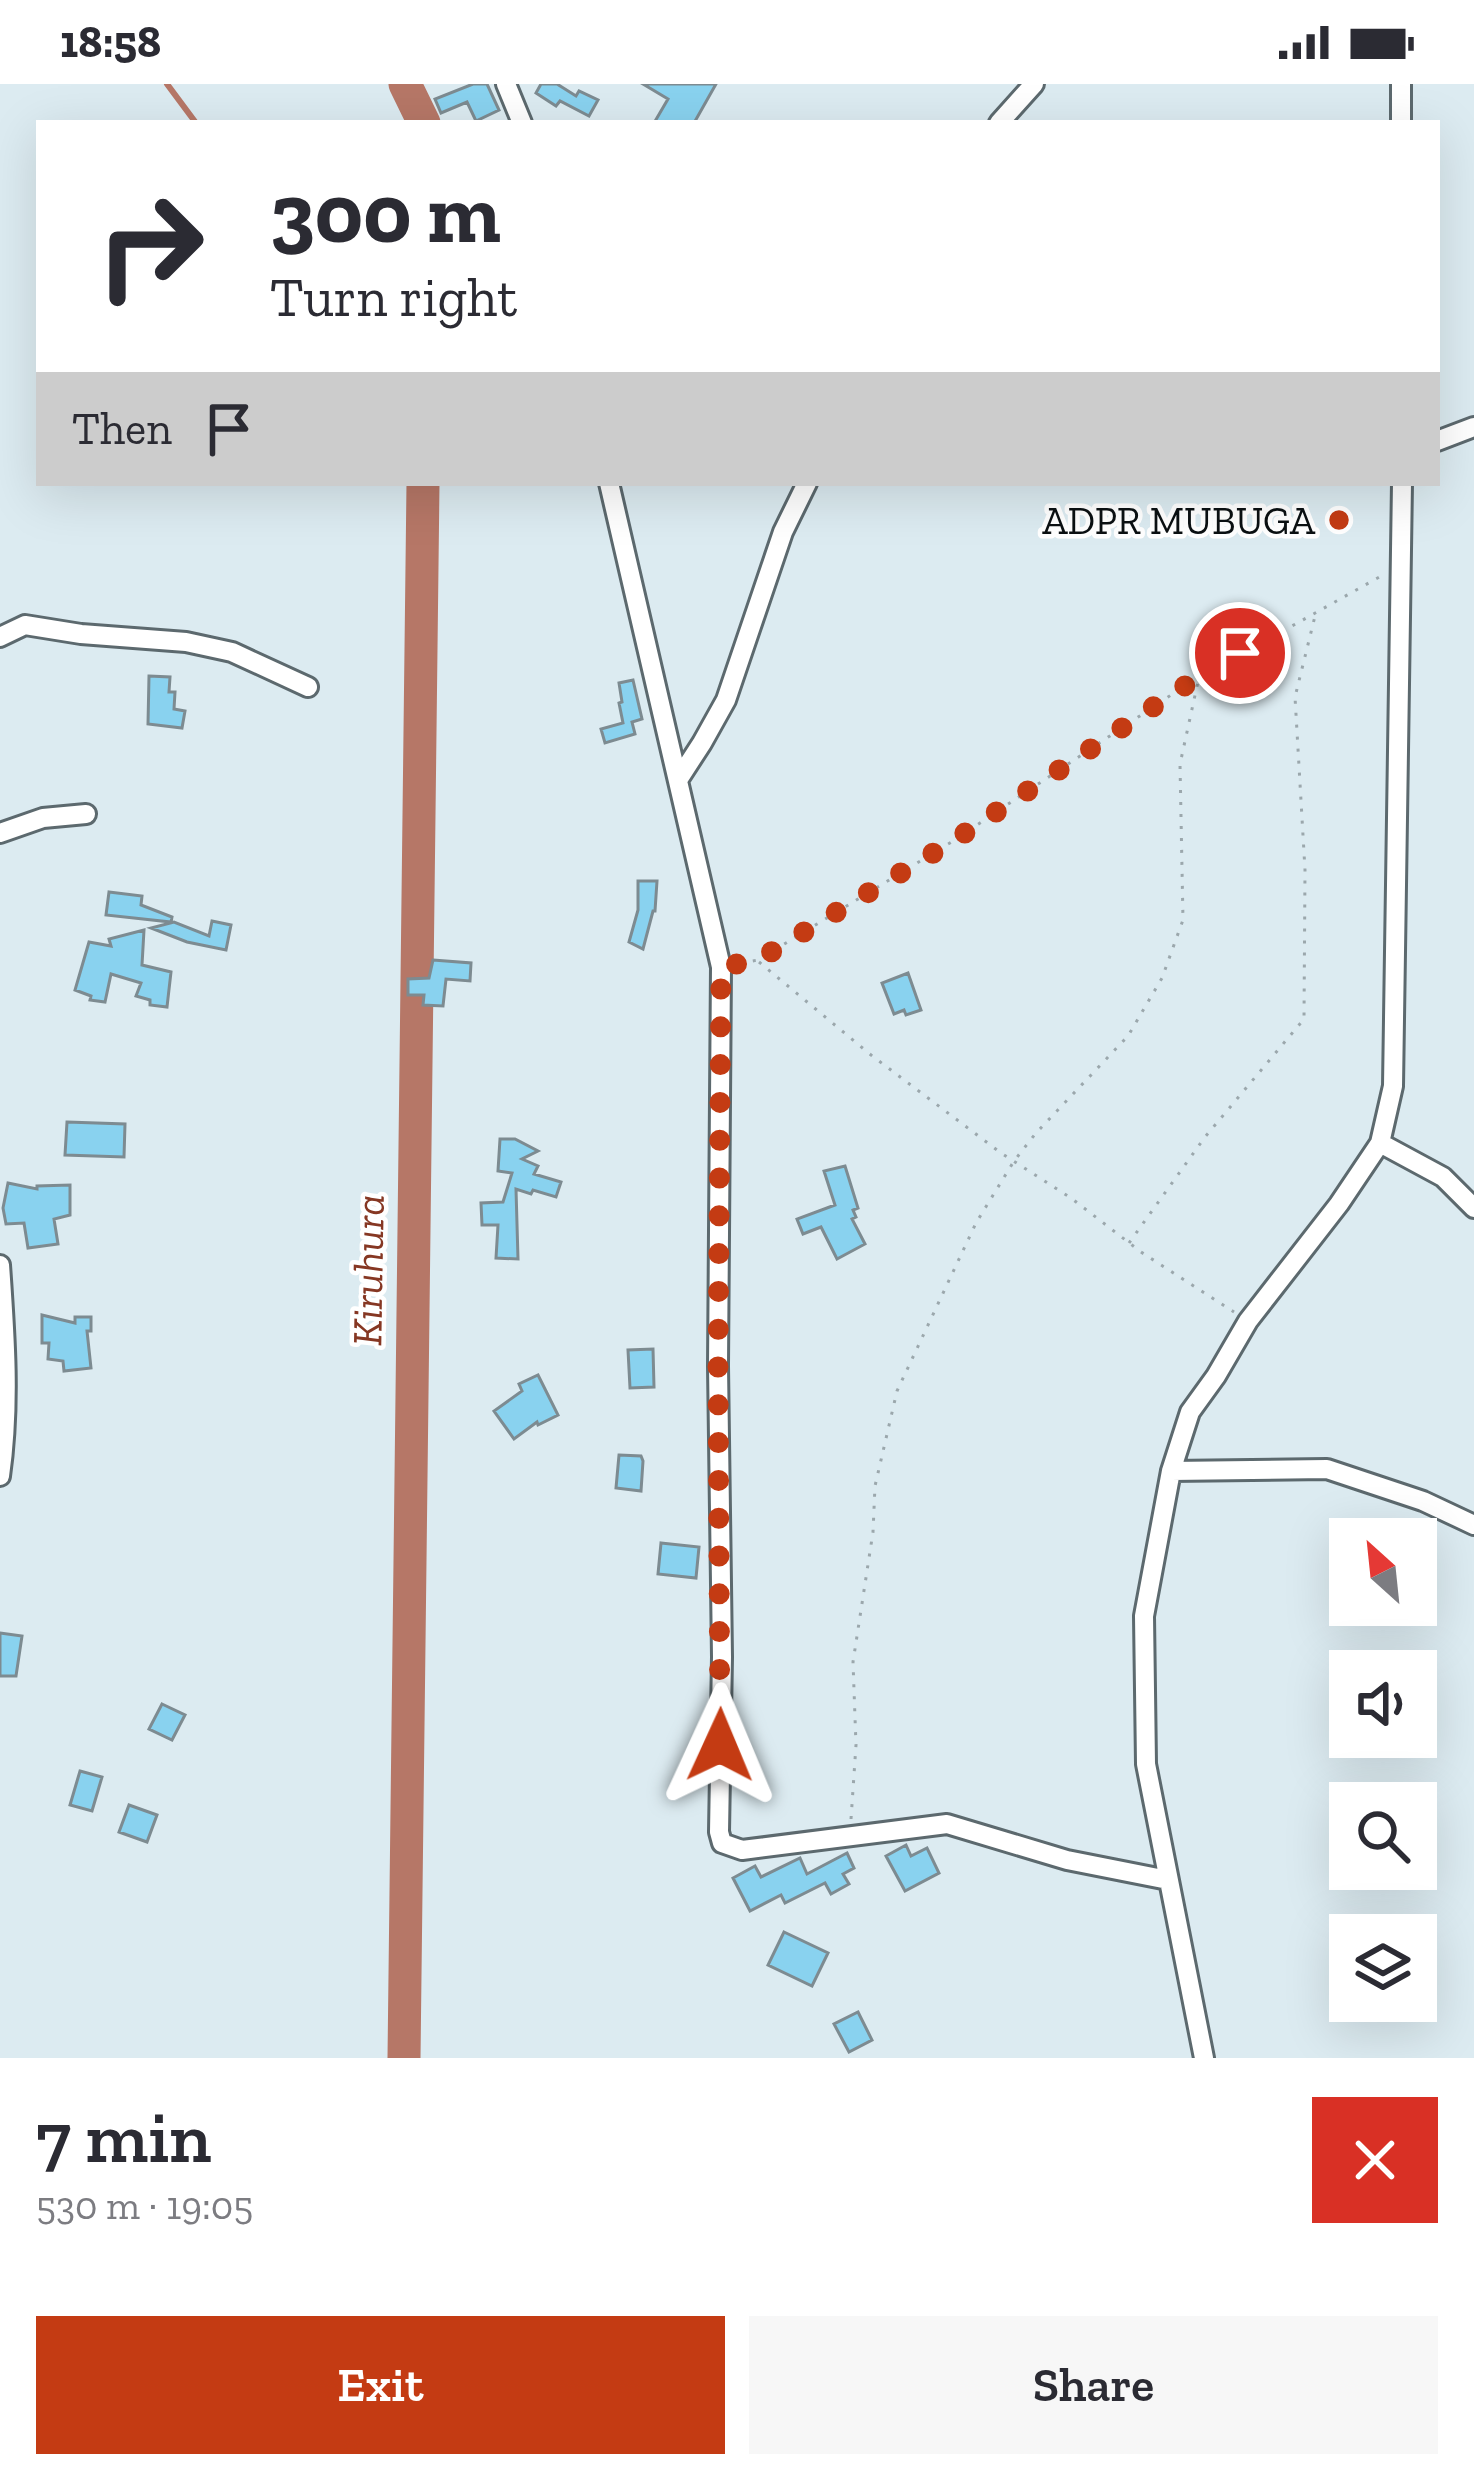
<!DOCTYPE html>
<meta charset="utf-8">
<style>
body{margin:0;font-family:"Zilla Slab",serif;background:#f7f7f7;color:#2b2b33;height:100vh;display:flex;flex-direction:column;font-size:45px;white-space:nowrap}
*{box-sizing:border-box;margin:0}
p{font-size:39px;color:#7c7c81}
.icon{flex:none;width:66px;height:66px;fill:none;stroke:currentColor;stroke-width:2;stroke-linecap:round;stroke-linejoin:round}
.map{position:relative;height:1974px;overflow:hidden}
.details{display:flex;flex-direction:column;background:#fff;flex:1}
.details>*{flex:none}
.hud{position:absolute;left:36px;top:36px;width:1404px;height:366px;border-radius:0px;box-shadow:0 12px 48px #0002;background:#fff;color:#2b2b33;overflow:hidden}
.needle{width:78px;rotate:333deg}
.fabs{position:absolute;left:1329px;top:1434px;display:grid;gap:24px}
.fabs a{display:grid;place-items:center;width:108px;height:108px;border-radius:0px;background:#fff;box-shadow:0 12px 48px #0002;font-size:60px}
.pin{position:absolute;display:grid;place-items:center;width:102px;height:102px;color:#fff;margin:-51px;border:6px solid #fff;border-radius:50%;box-shadow:0 3px 12px #0007}
.me{position:absolute;width:132px;margin:-66px;rotate:1deg;stroke-linejoin:round;filter:drop-shadow(0 0 9px #0008)}
.turn{display:flex;align-items:center;gap:42px;height:252px;padding:0 36px;font-size:54px}
.turn .icon{width:156px;height:156px;stroke-width:2.5}
.turn b{display:block;font-size:84px;line-height:102px}
.then{display:flex;align-items:center;height:114px;padding:0 36px;background:#0003;gap:24px;font-size:45px}
.round{display:grid;place-items:center;flex:none;width:126px;height:126px;border-radius:0px;background:#f7f7f7}
.head{display:flex;align-items:center;justify-content:space-between;height:204px;padding:0 36px}
h1{font-size:72px;font-weight:600;line-height:90px}
.action{display:flex;gap:24px;margin-top:auto;padding:24px 36px}
.action a{flex:1;height:138px;border-radius:0px;background:#c43b13;color:#fff;font-size:48px;font-weight:600;line-height:138px;text-align:center}
.action a+a{background:#f7f7f7;color:#2b2b33}
.status{display:flex;justify-content:space-between;align-items:center;height:84px;padding:0 60px;background:#fff;direction:ltr}
.status svg{height:33px;fill:currentColor}
.map>svg:first-child{display:block}
.lines{fill:none;stroke-linecap:round;stroke-linejoin:round}
.stream{stroke:#b67767;stroke-width:6}
.river{stroke:#b67767;stroke-width:33}
.building{fill:#89d2ef;stroke:#7d8b91;stroke-width:3}
.minor-casing{stroke:#5c696e;stroke-width:24}
.path{stroke:#9ba7ac;stroke-width:3;stroke-dasharray:3 9;stroke-linecap:butt}
.minor{stroke:#fff;stroke-width:18}
.route{stroke:#c43b13;stroke-width:21;stroke-dasharray:0 37.8}
.poi-dot{fill:#c43b13;stroke:#fff;stroke-width:4.5}
.labels{text-anchor:middle;dominant-baseline:central;stroke-width:9;stroke-linejoin:round;paint-order:stroke}
.poi-label{font-size:39px;fill:#0b1012;stroke:#fff;text-anchor:end}
.water-label{font-size:42px;font-style:italic;fill:#863723;stroke:#fff}
</style>
<div class="status"><b>18:58</b><svg viewBox="0 0 49 12"><path d="M0 12V9h3v3zM5 12V6h3v6zM10 12V3h3v9zM15 12V0h3v12zM26 1h20v11H26zM47 4h2v5h-2z"/></svg></div>
<div class="map">
<svg width="1474" height="1974" viewBox="0 0 1474 1974">
<rect width="100%" height="100%" fill="#dcebf1"/>
<g class="lines">
<!-- stream -->
<path class="stream" d="M167 0 196 39"/>
<!-- river -->
<path class="river" d="M405 0 424 39
M404 1974 423 399"/>
</g>
<!-- building -->
<path class="building" d="M473 0H487L499 26 476 37 467 18 441 29 435 15Z
M541 0H557L576 12 579 7 598 16 589 32 560 17 556 22 536 9Z
M643 0H716L694 39H654L668 15Z
M149 592 170 593 169 608H175L174 625 185 627 182 644 148 640Z
M633 596 642 635 632 638 635 650 605 659 601 645 623 639 619 619 622 618 619 599Z
M638 797H657L655 827H653L643 865 629 858 638 826Z
M109 808 142 812 141 821 172 833 171 838 106 831Z
M212 837 231 841 226 866 187 858 151 844 174 838 209 852Z
M144 846 142 881 171 888 167 923 150 921V916L136 912 141 899 111 890 105 918 90 916 91 912 75 906 89 858 111 862 109 855Z
M433 876 471 879 470 897 446 895 443 922 423 921 424 911H408V895L429 894Z
M908 889 921 926 906 931 904 926 894 930 882 899Z
M67 1038 125 1040 124 1073 65 1071Z
M500 1055H515L538 1067 522 1075 538 1082 534 1090 561 1098 556 1113 533 1106 531 1110 516 1105 518 1175 496 1174 498 1141H482L481 1119 503 1118 512 1089 498 1087Z
M845 1082 858 1124 853 1126 856 1133 852 1135 865 1160 837 1175 821 1143 803 1150 797 1135 835 1121 824 1087Z
M8 1099 37 1105V1102L70 1101V1131L54 1135 58 1160 28 1164 24 1139 6 1140 3 1124Z
M42 1231 75 1239V1233H91V1247H87L91 1284 64 1287 63 1277 48 1275 49 1259H42Z
M653 1265 654 1303 630 1304 628 1266Z
M538 1291 558 1331 538 1341 537 1338 514 1355 494 1327 522 1307 519 1300Z
M619 1371 641 1372 643 1377 641 1407 616 1404Z
M661 1459 699 1463 696 1494 658 1490Z
M0 1549 22 1552 16 1592H0Z
M162 1620 185 1631 172 1656 149 1645Z
M80 1687 102 1693 92 1727 70 1721Z
M129 1721 157 1731 147 1758 119 1748Z
M906 1761 911 1772 927 1764 939 1789 905 1807 886 1772Z
M847 1769 854 1784 843 1790 849 1800 831 1810 825 1799 785 1819 781 1811 750 1827 733 1794 755 1782 761 1793 800 1774 807 1790Z
M784 1848 828 1869 812 1902 768 1881Z
M858 1928 872 1956 849 1968 834 1940Z"/>
<g class="lines">
<!-- minor casing -->
<g class="minor-casing">
<path id="minor" d="M506 0 522 39
M1401 0V39
M999 39 1034 0
M1437 357 1474 343
M609 399 721 883 718 1282 722 1573 719 1748 722 1759 742 1766 947 1740 1067 1776 1168 1796
M0 553 25 541 81 550 186 558 232 568 308 603
M678 696 702 659 726 616 783 448 807 399
M0 749 43 734 86 730
M1380 1059 1443 1093 1474 1124
M0 1181C5 1251 10 1322 0 1392
M1171 1387 1327 1385 1423 1417 1474 1441
M1204 1974 1146 1680 1144 1532 1171 1387 1190 1328 1216 1292 1248 1237 1339 1120 1380 1059 1393 1002 1402 399"/>
</g>
<!-- path -->
<path class="path" d="M759 878 871 971 1001 1069 1071 1114 1141 1168 1234 1228
M741 879 758 876 953 757 1183 603 1383 491
M1129 1159 1205 1053 1304 935 1305 786 1295 613 1316 528
M851 1735 856 1661 853 1578 873 1448 875 1402 897 1307 976 1139 1014 1077 1036 1049 1128 952 1162 894 1183 836 1180 680 1199 593"/>
<!-- minor -->
<use href="#minor" class="minor"/>
</g>
<g class="lines">
<!-- route -->
<path class="route" d="M720 1661 718 1282 721 883 758 876 953 757 1183 603 1240 569"/>
</g>
<!-- markers -->
<circle class="poi-dot" cx="1339" cy="436" r="12"/>
<g class="labels">
<!-- poi labels -->
<g class="poi-label">
<text x="1315" y="436">ADPR MUBUGA</text>
</g>
<!-- water labels -->
<g class="water-label">
<text transform="translate(368 1186) rotate(-89)">Kiruhura</text>
</g>
</g>
</svg>
<div class="fabs">
<a><svg class="needle" viewBox="-14 -14 28 28"><path d="M0-13l5 13h-10z" fill="#e53935"/><path d="M0 13l5-13h-10z" fill="#7c7c81"/></svg></a>
<a><svg class="icon" aria-label="sound" viewBox="0 0 24 24"><path d="M4 9h4l5-4v14l-5-4H4zM17 9q2 3 0 6"/></svg></a>
<a><svg class="icon" aria-label="search" viewBox="0 0 24 24"><circle cx="10" cy="10" r="6"/><path d="M15 15l6 6"/></svg></a>
<a><svg class="icon" aria-label="layers" viewBox="0 0 24 24"><path d="M12 4l9 5-9 5-9-5zM3 14l9 5 9-5"/></svg></a>
</div>
<div class="pin" style="left:1240px;top:569px;background:#d93025"><svg class="icon" aria-label="arrive" viewBox="0 0 24 24"><path d="M6 21V4h12l-3 4 3 4H6"/></svg></div>
<svg class="me" style="left:720px;top:1661px" viewBox="-20 -20 40 40"><path d="M0-17L14 15 0 8-14 15z" fill="#c43b13" stroke="#fff" stroke-width="4"/></svg>
<div class="hud">
<div class="turn"><svg class="icon" aria-label="right" viewBox="0 0 24 24"><path d="M7 20v-9h11M14 6l5 5-5 5"/></svg><div><b>300 m</b>Turn right</div></div>
<div class="then">Then<svg class="icon" aria-label="arrive" viewBox="0 0 24 24"><path d="M6 21V4h12l-3 4 3 4H6"/></svg></div>
</div>
</div>
<section class="details">
<div class="head"><div><h1>7 min</h1><p>530 m · 19:05</p></div><a class="round" style="background:#d93025;color:#fff"><svg class="icon" aria-label="close" viewBox="0 0 24 24"><path d="M6 6l12 12M18 6L6 18"/></svg></a></div>
<div class="action"><a>Exit</a><a>Share</a></div>
</section>
